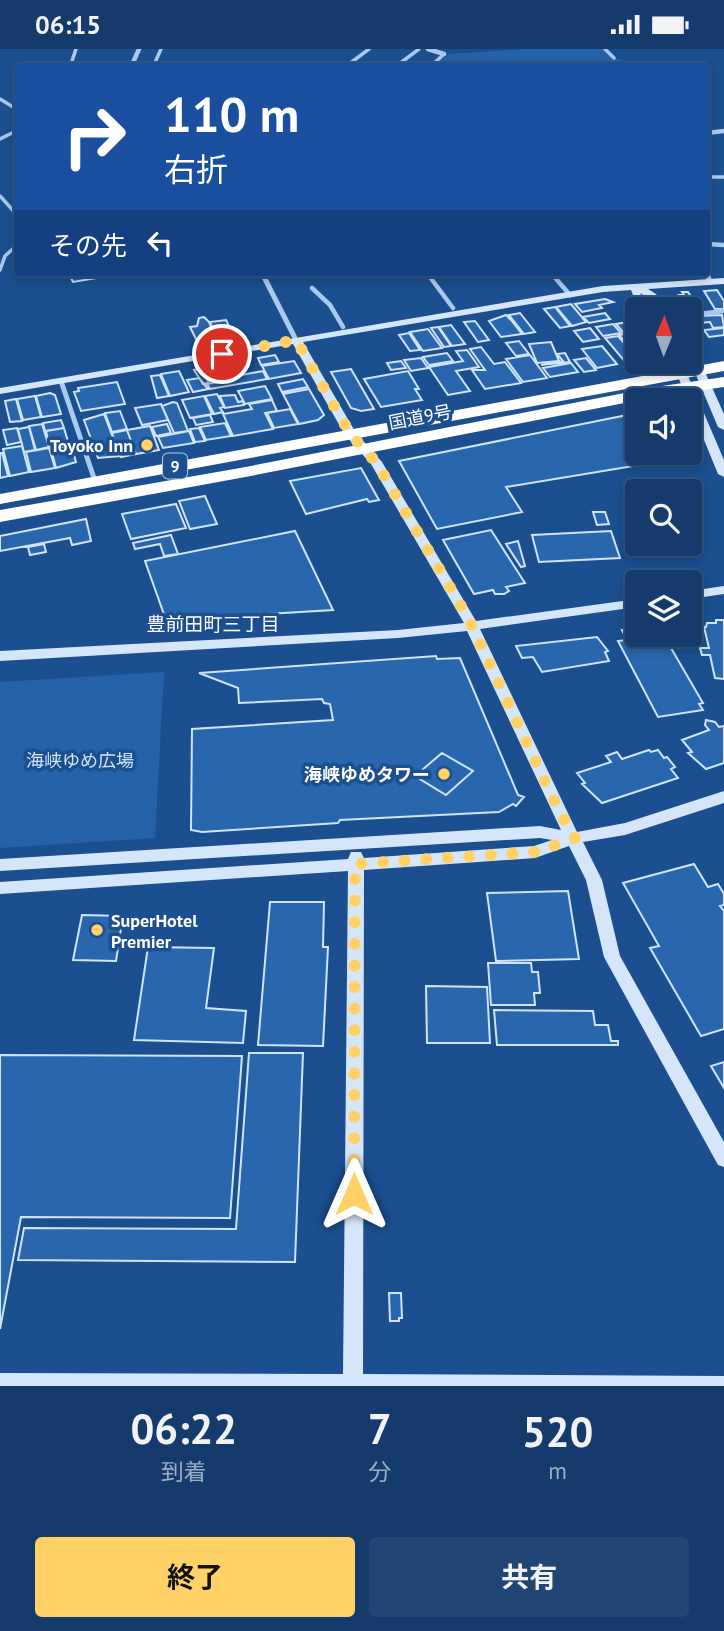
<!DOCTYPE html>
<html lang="ja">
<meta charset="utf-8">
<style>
body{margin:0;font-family:"PT Sans","Noto Sans JP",sans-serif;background:#214673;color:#f1f3f6;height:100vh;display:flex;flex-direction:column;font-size:26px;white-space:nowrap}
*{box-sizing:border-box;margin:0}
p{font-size:23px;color:#9dadc1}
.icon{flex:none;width:38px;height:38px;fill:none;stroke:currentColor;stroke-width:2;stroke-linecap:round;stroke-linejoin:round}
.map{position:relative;height:1337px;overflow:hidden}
.panel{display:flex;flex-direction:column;background:#143b6b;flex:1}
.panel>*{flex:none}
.banner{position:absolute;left:14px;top:14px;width:696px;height:214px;border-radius:7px;box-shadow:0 4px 10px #0003,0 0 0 2px #33557e;background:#1a4fa0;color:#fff;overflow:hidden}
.needle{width:46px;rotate:1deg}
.fabs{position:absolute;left:625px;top:248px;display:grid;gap:14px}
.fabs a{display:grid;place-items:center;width:77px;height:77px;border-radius:7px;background:#143b6b;box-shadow:0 4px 10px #0003,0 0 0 2px #33557e;font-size:35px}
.pin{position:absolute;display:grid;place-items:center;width:60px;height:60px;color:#fff;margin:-30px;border:4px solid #fff;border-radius:50%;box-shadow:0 2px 7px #0007}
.me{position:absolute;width:77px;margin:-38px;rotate:0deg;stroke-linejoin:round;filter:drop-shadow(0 0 5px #0008)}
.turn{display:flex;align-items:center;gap:24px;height:147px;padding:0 35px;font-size:32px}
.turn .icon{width:91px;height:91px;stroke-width:2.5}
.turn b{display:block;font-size:49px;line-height:60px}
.then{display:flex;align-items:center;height:66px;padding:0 35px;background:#0003;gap:14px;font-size:26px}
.eta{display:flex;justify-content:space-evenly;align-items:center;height:119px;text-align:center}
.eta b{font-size:42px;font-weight:700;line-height:49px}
.primary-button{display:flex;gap:14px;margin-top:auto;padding:14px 35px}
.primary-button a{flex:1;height:80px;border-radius:7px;background:#ffd166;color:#111;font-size:28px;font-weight:700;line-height:80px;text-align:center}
.primary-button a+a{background:#214673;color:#f1f3f6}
.status{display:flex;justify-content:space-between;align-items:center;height:49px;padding:0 35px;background:#143b6b;direction:ltr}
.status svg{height:19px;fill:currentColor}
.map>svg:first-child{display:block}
.green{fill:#2461a8}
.building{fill:#2a66ad;stroke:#cfe3fa;stroke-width:2}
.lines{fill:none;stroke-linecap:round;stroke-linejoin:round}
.lane-far1{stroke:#a9c9ee;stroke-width:3.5}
.lane{stroke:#a9c9ee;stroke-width:4.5}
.street-far1{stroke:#a9c9ee;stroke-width:4.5}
.street{stroke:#a9c9ee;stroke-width:5}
.secondary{fill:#d6e6fa;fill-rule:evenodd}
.highway{fill:#fff;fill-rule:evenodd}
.route{stroke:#ffd166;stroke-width:12;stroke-dasharray:0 21.6}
.poi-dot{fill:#ffd166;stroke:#1b4f8f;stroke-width:2.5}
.labels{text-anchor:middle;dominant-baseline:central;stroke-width:7;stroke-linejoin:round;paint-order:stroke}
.shield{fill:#1b4f8f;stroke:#bbcadd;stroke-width:2}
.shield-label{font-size:16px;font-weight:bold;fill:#fff}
.street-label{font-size:18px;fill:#fff;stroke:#1b4f8f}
.poi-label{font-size:18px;font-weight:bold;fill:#fff;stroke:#1b4f8f;text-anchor:end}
.park-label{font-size:18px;fill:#cfe3fa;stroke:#1b4f8f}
.neighbourhood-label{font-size:19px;fill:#fff;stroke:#1b4f8f}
</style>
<div class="status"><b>06:15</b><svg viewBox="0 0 49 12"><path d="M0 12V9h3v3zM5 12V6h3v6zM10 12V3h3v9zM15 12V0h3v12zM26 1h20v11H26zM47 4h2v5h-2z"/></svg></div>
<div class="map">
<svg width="724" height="1337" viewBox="0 0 724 1337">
<rect width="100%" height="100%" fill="#1b4f8f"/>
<!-- green -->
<path class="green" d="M526 0H605L614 9 653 17 431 18 449 5Z
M164 623 155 789 0 799V633Z"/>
<!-- building -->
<path class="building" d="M76 224H114L115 226 73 233 69 225Z
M717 241 724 252V260H715L704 242Z
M682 243H688L700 261 690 262 679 246H684Z
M605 250 613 253 599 256 602 259 582 263 575 255Z
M571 255 586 273 572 277 556 258Z
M555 258 570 277 560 279 544 260Z
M520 264 535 283 524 285 509 266Z
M605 264 610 270 589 274 583 268Z
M506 266 511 271 522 285 501 288 489 272Z
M722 266 724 278 713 279 710 273 699 274 695 267Z
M204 268 209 273 217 296 200 298 190 278 197 277 199 269Z
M226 271 236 292 220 295 210 273Z
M475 272 489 291 478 293 464 273Z
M627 273 634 281 623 283 616 275Z
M613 275 621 284 603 287 596 278Z
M451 276 465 295 452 297 439 278Z
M438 278 451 297 444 298 431 279Z
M590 279 599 290 583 293 574 282Z
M724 279V286L709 288 704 281Z
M428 280 442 299 423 302 410 283Z
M409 284 420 301 410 302 399 286Z
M633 284 637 293 627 295 619 286Z
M618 287 637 309V313L627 315 605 289Z
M519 292 529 305 516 307 506 294Z
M551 293 559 312 537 314 529 295Z
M602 297 617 315 597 319 582 300Z
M481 298 494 315 505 313 521 334 485 340 472 321H485L470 300Z
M467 301 479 318 456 322 470 342 448 346 429 318 463 312 456 302Z
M447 304 453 312 429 316 423 308Z
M565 304 570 313 541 316 563 312 557 305Z
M275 306 279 313 261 316 258 309Z
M530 306 547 329 523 333 506 310Z
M421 309 428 319 411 322 404 311Z
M586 309 596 321 584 323 574 311Z
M294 312 301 324 269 330 262 317Z
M401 312 406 319 391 321 387 314Z
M234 313 238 321 225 323 221 316Z
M571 314 578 323 550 328 543 319Z
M202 319 209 334 203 335 194 321Z
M351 320 374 360 361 362 351 359 331 323Z
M179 322 189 343 170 347 161 325Z
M263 322 267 330 210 340 207 335 229 331 225 325 240 323 241 326Z
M408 322 419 340H415L422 351 381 358 364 330Z
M160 326 169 347 157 349 151 327Z
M199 329 208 340 193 343 187 331Z
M303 330 308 338 282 343 278 335Z
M117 333 125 355 81 362 74 343 79 342 78 339Z
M265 337 272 350 245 355 238 342Z
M309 340 324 366 318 371 299 375 283 345Z
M50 344 55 346 61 365 42 368 36 347Z
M217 345 224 358 220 359 223 363 214 365 205 347Z
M235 346 238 353 243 352 244 356 225 359 220 347Z
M35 347 41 368 23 371 17 350Z
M204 347 212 365 190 369 182 351Z
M16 350 22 372 10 373 5 352Z
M272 351 277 362 265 364 273 380 233 387 223 365 252 360 249 355Z
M173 353 177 354 188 382 174 384 162 357Z
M161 355 168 371 142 376 135 359Z
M290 360 298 375 274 379 267 364Z
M120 362 127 380 112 383 105 364Z
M637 364V404H690V396L694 407 506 438 522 463 437 480 399 412Z
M104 365 120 407 98 409 84 371Z
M210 366 213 373 196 376 193 369Z
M61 371 64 379 45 382 43 374Z
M225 374 231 387 206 391 200 378Z
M42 375 49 398 36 401 29 377Z
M167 375 171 384 156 387 152 378Z
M150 377 159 401 136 405 127 381Z
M29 378 35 401 24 403 18 380Z
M17 379 21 393 7 396 3 381Z
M64 379 69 396 50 399 46 382Z
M199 379 205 392 195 393 190 380Z
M127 381 136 405 121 408 112 384Z
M189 382 194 394 163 399 158 388Z
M71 396 76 413 56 419 51 400Z
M22 397 29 423 10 427 3 400Z
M49 399 55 419 31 423 26 403Z
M0 404H2L8 427 0 429Z
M361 419 379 451 369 453 367 450 306 465 290 432Z
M205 447 217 475 190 480 179 452Z
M176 455 186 479 131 490 122 465Z
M593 463H605L609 475 597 476Z
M86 470 91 492 72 496 70 489 0 502V487Z
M491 481 525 534 506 538 509 542 504 545H495L493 541 474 545 443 491Z
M295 482 333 561 166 571 145 512Z
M611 482 620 509 539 513 532 486Z
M171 486 178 505 164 507 160 495 135 500 133 494Z
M518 492 525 517 521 518 506 495Z
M44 495 46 503 30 506 28 498Z
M716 571H724V630L715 629 710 606H702L700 599H709L704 578H706L707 574H716Z
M692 578 701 594 671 599 703 654 699 655 703 661 658 668 618 592 627 591 622 581 637 579V586H690V579Z
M597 588 608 602 605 603 609 612 542 623 533 608 522 609 516 597Z
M436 607 437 610 460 609 518 746 524 748 516 757 513 755 499 763 340 771 338 774 202 783 191 781 192 680 333 671 330 655 324 654 322 650 239 654 238 639 199 624Z
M706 671 715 673 719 678 724 677V714L706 720 688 704 692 703 682 691 709 681 705 676Z
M649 701 651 703 658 701 664 709 667 708 675 718 671 720 678 729 602 754 582 735 585 734 577 724 611 713 606 707 617 703 622 710Z
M442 704 473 722 446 746 415 727Z
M694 815 708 838 718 835 724 845V856L720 857 724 862V980L701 987 650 899 659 897 623 834Z
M568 842 579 910 496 912 487 844Z
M270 853H324L323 898H328L323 997 258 996Z
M82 866 123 867 116 912 73 911Z
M148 898 214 899 206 959 246 962 243 994 134 991Z
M488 914H531L532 923H538L540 944H534L535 956H491Z
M426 937 487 938 490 994H427Z
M494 961 593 962 595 976H608L611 992H618V996H497Z
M249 1004H303L295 1213 18 1211 24 1179 236 1180Z
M0 1006 242 1007 230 1169 21 1168 0 1280Z
M724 1013V1039L711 1017Z
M389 1244H401L402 1269H399V1272H390Z"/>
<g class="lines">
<!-- lane-far1 -->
<path class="lane-far1" d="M605 0 614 9
M70 18 76 0
M153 18 161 0
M345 18 369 0
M395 18 419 0
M430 18 444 5
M0 50 18 61
M0 90 18 81
M707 128H724
M0 147 18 167
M0 221 5 207 18 195"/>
<!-- lane -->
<path class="lane" d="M427 224 453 259
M551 224 570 246
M312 239 330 256 343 278
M690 266 724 262"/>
<!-- street-far1 -->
<path class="street-far1" d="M428 0 444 5
M131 18 139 0
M707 84 724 82
M707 195 724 196"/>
<!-- street -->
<path class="street" d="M262 224 296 291
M707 224 710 233
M61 332 95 432"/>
<!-- secondary -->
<path class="secondary" d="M724 229V235L648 240 656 245 667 261H657L648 249 640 244 649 261H639L631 241 603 243 303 293 356 384 382 413 476 572 637 550V558L480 580 577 783 625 774 724 742V754L625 786 583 793 602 831 620 907 724 1093V1118L718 1116 604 908 586 831 569 797 535 809 364 821 363 1325 724 1327V1337H0V1324L343 1325 348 822 0 845V833L348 810 351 803H361L364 809 534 797 552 791 540 789 0 822V810L540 777 561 781 467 582 398 589 0 612V602L398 581 464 574 371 415 345 386 293 295 0 345V339L603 237Z
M690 298 695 301 724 365V381L718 378 690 312Z
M672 313H682L724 411V428L718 425Z
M724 537V545L690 550V542Z"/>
<!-- highway -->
<path class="highway" d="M724 312V322L0 455V445Z
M724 328V338L655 348 240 429 0 473V461L240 419 655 338Z"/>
</g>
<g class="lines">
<!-- route -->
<path class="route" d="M222 305 296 291 351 386 376 413 468 569 559 762 575 789 535 803 355 815 354 1145"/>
</g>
<!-- markers -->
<g class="poi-dot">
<circle cx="147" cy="396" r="7"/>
<circle cx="444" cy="725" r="7"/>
<circle cx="97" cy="881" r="7"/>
</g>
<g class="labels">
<!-- shield labels -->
<rect class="shield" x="163" y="404.5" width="24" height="25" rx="5"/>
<g class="shield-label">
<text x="175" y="417">9</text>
</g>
<!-- street labels -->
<g class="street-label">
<text transform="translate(420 368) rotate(-11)">国道9号</text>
</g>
<!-- poi labels -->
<g class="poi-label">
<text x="133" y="396">Toyoko Inn</text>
<text x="430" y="725">海峡ゆめタワー</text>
<text x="111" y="871" text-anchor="start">SuperHotel<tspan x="111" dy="21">Premier</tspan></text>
</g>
<!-- park labels -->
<g class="park-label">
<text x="80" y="711">海峡ゆめ広場</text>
</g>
<!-- neighbourhood labels -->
<g class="neighbourhood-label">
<text x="213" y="575">豊前田町三丁目</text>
</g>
</g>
</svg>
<div class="fabs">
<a><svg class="needle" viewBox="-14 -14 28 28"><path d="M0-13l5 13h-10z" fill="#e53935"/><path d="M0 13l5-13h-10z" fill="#9dadc1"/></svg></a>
<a><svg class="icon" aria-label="sound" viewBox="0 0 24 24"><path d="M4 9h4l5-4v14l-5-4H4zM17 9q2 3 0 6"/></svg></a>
<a><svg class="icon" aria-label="search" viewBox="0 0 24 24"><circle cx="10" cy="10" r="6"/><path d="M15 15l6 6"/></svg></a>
<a><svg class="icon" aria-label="layers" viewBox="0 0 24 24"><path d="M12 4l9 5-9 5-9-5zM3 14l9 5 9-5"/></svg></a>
</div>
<div class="pin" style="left:222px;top:305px;background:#d93025"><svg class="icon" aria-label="arrive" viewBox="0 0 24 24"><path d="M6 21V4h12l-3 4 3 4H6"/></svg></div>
<svg class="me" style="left:354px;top:1145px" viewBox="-20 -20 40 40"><path d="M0-17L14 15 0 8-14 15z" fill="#ffd166" stroke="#fff" stroke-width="4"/></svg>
<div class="banner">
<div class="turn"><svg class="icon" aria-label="right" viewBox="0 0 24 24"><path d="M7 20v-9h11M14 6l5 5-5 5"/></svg><div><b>110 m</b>右折</div></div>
<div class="then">その先<svg class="icon" aria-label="left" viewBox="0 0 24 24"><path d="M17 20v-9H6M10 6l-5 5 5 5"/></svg></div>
</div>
</div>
<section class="panel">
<div class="eta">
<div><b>06:22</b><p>到着</p></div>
<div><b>7</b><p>分</p></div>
<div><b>520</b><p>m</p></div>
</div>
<div class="primary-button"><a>終了</a><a>共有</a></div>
</section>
